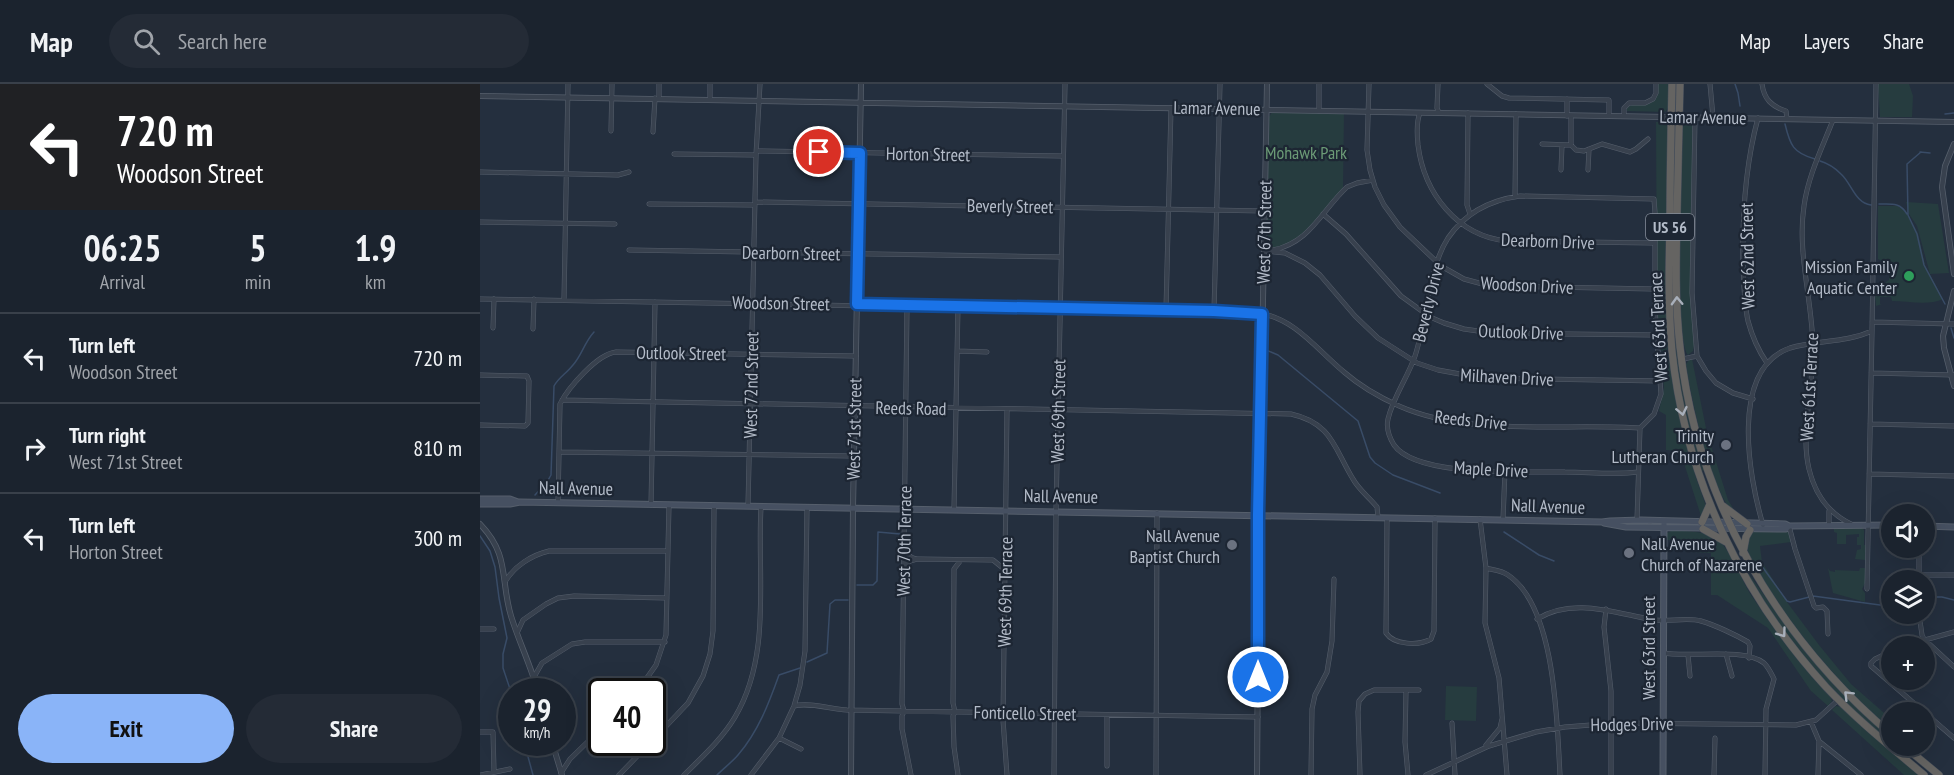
<!DOCTYPE html>
<meta charset="utf-8">
<style>
body{margin:0;font-family:"PT Sans Narrow",sans-serif;background:#242b36;color:#f1f3f6;height:100vh;display:flex;flex-direction:column;font-size:22px;white-space:nowrap}
*{box-sizing:border-box;margin:0}
p{font-size:20px;color:#a0a4aa}
.icon{flex:none;width:33px;height:33px;fill:none;stroke:currentColor;stroke-width:2;stroke-linecap:round;stroke-linejoin:round}
.map{position:relative;flex:1;overflow:hidden}
.side{display:flex;flex-direction:column;background:#1b232e;width:480px}
.side>*{flex:none}
.guide{background:#202124;color:#fff;overflow:hidden}
.controls{position:absolute;left:1401px;top:420px;display:grid;gap:12px}
.controls a{display:grid;place-items:center;width:54px;height:54px;border-radius:50%;background:#1b232e;box-shadow:0 6px 24px #0002,0 0 0 2px #39404a;font-size:30px}
.speed{position:absolute;left:18px;top:594px;display:flex;gap:12px;font-size:30px;font-weight:700;text-align:center}
.speed>*{display:grid;place-content:center;width:78px;height:78px;border-radius:50%;background:#1b232e;box-shadow:0 6px 24px #0002,0 0 0 2px #39404a;line-height:1}
.speed small{font-size:15px;font-weight:400}
.speed .limit{border:3px solid #111;border-radius:9px;background:#fff;color:#111}
.pin{position:absolute;display:grid;place-items:center;width:51px;height:51px;color:#fff;margin:-26px;border:3px solid #fff;border-radius:50%;box-shadow:0 2px 6px #0007}
.me{position:absolute;width:66px;margin:-33px;rotate:0deg;stroke-linejoin:round;filter:drop-shadow(0 0 4px #0008)}
.turn{display:flex;align-items:center;gap:21px;height:126px;padding:0 18px;font-size:27px}
.turn .icon{width:78px;height:78px;stroke-width:2.5}
.turn b{display:block;font-size:42px;line-height:51px}
.eta{display:flex;justify-content:space-evenly;align-items:center;height:102px;text-align:center}
.eta b{font-size:36px;font-weight:600;line-height:42px}
.button{display:flex;gap:12px;margin-top:auto;padding:12px 18px}
.button a{flex:1;height:69px;border-radius:36px;background:#8ab4f8;color:#111;font-size:24px;font-weight:600;line-height:69px;text-align:center}
.button a+a{background:#242b36;color:#f1f3f6}
ul{padding:0;list-style:none}
li{display:flex;align-items:center;gap:18px;height:90px;padding:0 18px;border-top:2px solid #39404a}
li div{flex:1}
li b{display:block;font-size:22px}
li em{font-style:normal}
header{display:flex;align-items:center;gap:36px;box-sizing:border-box;height:84px;padding:0 30px;background:#1b232e;border-bottom:2px solid #39404a}
header strong{font-size:28px}
nav{display:flex;gap:33px;margin-inline-start:auto;font-size:21px}
.search{width:420px;height:54px;background:#242b36;display:flex;align-items:center;gap:15px;box-sizing:border-box;padding:0 21px;border-radius:33px;color:#a0a4aa;font-size:22px}
main{display:flex;flex:1;min-height:0}
.map>svg:first-child{display:block}
.green{fill:#263c3f}
.lines{fill:none;stroke-linecap:round;stroke-linejoin:round}
.stream{stroke:#394c67;stroke-width:1.5}
.minor-casing{stroke:#565f6c;stroke-width:5}
.tertiary-casing{stroke:#565f6c;stroke-width:6}
.secondary-casing{stroke:#565f6c;stroke-width:7}
.trunk-casing{stroke:#434c59;stroke-width:8}
.minor{stroke:#38414e;stroke-width:4}
.tertiary{stroke:#38414e;stroke-width:4.5}
.secondary{stroke:#465061;stroke-width:5}
.trunk{stroke:#656462;stroke-width:7}
.oneway{stroke:#a8afba}
.route-casing{stroke:#114b97;stroke-width:15}
.route{stroke:#1a73e8;stroke-width:10}
.leisure-dot{fill:#2e9e5b;stroke:#1d2633;stroke-width:2}
.worship-dot{fill:#6b7280;stroke:#1d2633;stroke-width:2}
.labels{text-anchor:middle;dominant-baseline:central;stroke-width:4.5;stroke-linejoin:round;paint-order:stroke}
.shield{fill:#1d2633;stroke:#878f9c;stroke-width:1.5}
.shield-label{font-size:16px;font-weight:bold;fill:#b4bcc9}
.street-label{font-size:18px;fill:#b4bcc9;stroke:#1d2633}
.park-label{font-size:18px;fill:#6b9a76;stroke:#1d2633}
.poi-label{font-size:18px;fill:#b4bcc9;stroke:#1d2633;text-anchor:end}
</style>
<header>
<strong>Map</strong>
<div class="search"><svg class="icon" aria-label="search" viewBox="0 0 24 24"><circle cx="10" cy="10" r="6"/><path d="M15 15l6 6"/></svg>Search here</div>
<nav><a>Map</a><a>Layers</a><a>Share</a></nav>
</header>
<main>
<section class="side">
<div class="guide">
<div class="turn"><svg class="icon" aria-label="left" viewBox="0 0 24 24"><path d="M17 20v-9H6M10 6l-5 5 5 5"/></svg><div><b>720 m</b>Woodson Street</div></div>
</div>
<div class="eta">
<div><b>06:25</b><p>Arrival</p></div>
<div><b>5</b><p>min</p></div>
<div><b>1.9</b><p>km</p></div>
</div>
<ul>
<li><svg class="icon" aria-label="left" viewBox="0 0 24 24"><path d="M17 20v-9H6M10 6l-5 5 5 5"/></svg><div><b>Turn left</b><p>Woodson Street</p></div><em>720 m</em></li>
<li><svg class="icon" aria-label="right" viewBox="0 0 24 24"><path d="M7 20v-9h11M14 6l5 5-5 5"/></svg><div><b>Turn right</b><p>West 71st Street</p></div><em>810 m</em></li>
<li><svg class="icon" aria-label="left" viewBox="0 0 24 24"><path d="M17 20v-9H6M10 6l-5 5 5 5"/></svg><div><b>Turn left</b><p>Horton Street</p></div><em>300 m</em></li>
</ul>
<div class="button"><a>Exit</a><a>Share</a></div>
</section>
<div class="map">
<svg width="1474" height="691" viewBox="0 0 1474 691">
<rect width="100%" height="100%" fill="#242f3e"/>
<!-- green -->
<path class="green" d="M1178 0H1188V24L1185 28 1147 27V24C1161 13 1178 31 1178 0Z
M1398 0H1429L1433 12 1432 33H1400Z
M792 28 864 29 863 104 826 148 815 157 800 163 790 164 786 161 789 33Z
M1208 37 1213 38 1211 208 1214 261 1213 267 1208 271C1194 257 1202 75 1203 43L1205 38Z
M1176 38H1185L1188 44 1185 204 1188 262 1187 266 1183 268 1179 264 1177 225Z
M1193 103H1194L1197 260 1225 386 1222 387C1204 334 1193 279 1192 224 1190 184 1192 143 1193 103Z
M1426 118 1458 120 1469 189 1450 190 1437 142 1429 130Z
M1398 122H1417L1425 126 1438 149 1445 181 1463 215C1449 222 1427 217 1412 217L1411 213H1400V220H1402L1396 222 1395 211 1403 208 1406 198 1409 196V182L1407 183 1406 179 1398 175Z
M1186 272 1190 275 1201 340 1216 394 1226 422 1221 432 1200 367 1186 366V331L1179 327 1184 304 1181 275Z
M1212 275 1227 349 1248 416 1253 424 1252 426C1231 407 1210 310 1206 280L1209 276Z
M1354 443 1382 444 1384 446V461H1386L1385 476 1375 475 1377 466 1381 465V461H1377V453H1379V450L1366 451V460H1357V449L1354 448Z
M1193 446C1209 448 1225 446 1238 456 1250 465 1262 497 1271 511 1295 547 1321 582 1351 614L1352 617 1348 622 1331 607 1288 544 1237 511H1231V469L1213 468V457L1187 456V449Z
M1306 446 1309 449 1311 458 1280 462 1282 478 1307 518 1339 561 1371 600 1411 635V646C1364 604 1323 558 1289 505 1279 489 1258 465 1272 448Z
M1348 484 1350 487 1355 488V486L1379 487 1380 484H1385V499L1382 505 1385 509V518L1353 509Z
M1269 490C1313 552 1353 605 1411 654V660C1376 629 1343 597 1314 561 1296 539 1282 515 1268 491Z
M966 602 997 603 996 637 965 636Z
M1356 622 1361 623 1439 691H1424L1352 626Z"/>
<g class="lines">
<!-- stream -->
<path class="stream" d="M1255 0 1258 9 1260 22
M1465 30 1474 29
M1305 40C1310 61 1313 69 1335 75
M1440 68 1450 69
M1441 68 1427 80 1428 131 1437 150 1444 181 1465 220
M1340 77C1347 79 1355 84 1361 90 1372 100 1375 119 1391 121
M1399 120C1411 120 1420 118 1427 130
M1471 244 1474 254
M786 266 798 271 878 337 890 373 895 379 913 391 960 409
M55 411 67 398 71 391 74 302C79 293 87 289 93 281 102 271 104 259 114 248
M1024 448 1059 471 1074 477
M0 452 10 467 15 483 19 514 27 554 23 570V584L32 611
M1281 481 1307 517 1310 518 1333 512 1400 521 1412 518
M377 501H393L397 497 398 448 420 450
M1444 513H1462L1474 516
M327 578 347 569 350 520 355 516H368
M44 658 53 691
M237 691C244 684 252 678 258 671 278 648 289 619 299 591L320 584"/>
<!-- minor casing -->
<g class="minor-casing">
<path id="minor" d="M889 0 887 66 890 86 895 103 904 121 920 143 961 182 984 195 1010 202 1174 205
M958 0 957 24 959 29
M1007 0 1022 12 1029 14 1129 16V31
M1230 0 1233 33
M1282 0C1284 15 1291 22 1306 27L1307 35
M179 14V0
M230 15V0
M839 27V0
M940 29C936 38 937 51 938 61 944 109 977 152 1027 157L1175 159
M988 29 987 121 990 130
M1087 32V15
M1091 32V61L1096 66 1104 67 1122 60 1150 68 1156 65 1168 55
M1144 32V24L1149 19H1165L1173 15 1176 9V0
M1215 33 1212 209 1217 272 1226 287 1236 299 1253 309 1273 315
M1278 34C1265 82 1262 133 1263 182 1264 200 1264 219 1268 237 1272 252 1278 266 1287 279
M1353 36C1342 64 1328 92 1324 122 1317 168 1332 216 1333 262 1334 301 1320 348 1329 385 1335 410 1348 429 1371 440
M131 47 132 0
M173 48 175 14
M1062 60 1091 61
M277 67 583 72
M194 70 276 71
M1081 86 1082 61
M1108 86 1109 65
M0 88 138 91 149 88
M1035 113 1036 30
M275 118 785 127
M169 120 275 121
M843 130 866 150 921 212 950 233 964 239 984 245 1012 249 1176 251
M0 138 135 140
M149 166 581 173
M793 166C830 159 842 126 867 103L877 99 893 96
M784 167 805 169 825 179 840 191 875 232 898 254 937 279 958 286 1002 294 1181 297
M0 215 779 229C816 235 837 266 864 288 880 302 899 313 919 322 989 353 1083 339 1160 344
M84 216 88 0
M427 222 422 620 424 627 422 632V645L431 691
M686 226 691 24
M734 227 740 0
M1392 238 1474 240
M13 244 14 215
M53 245 54 215
M1392 247 1396 0
M477 267 507 268
M1203 275 1217 272
M1391 289 1474 291
M0 291 47 292 49 297 48 339 45 342 0 341
M82 316 811 330C852 339 854 364 873 395 879 406 889 413 897 423L898 433
M1390 340 1474 342
M79 368 374 372
M1389 390 1474 392
M78 419 80 320C88 304 117 270 136 268L376 272
M171 421 175 218
M268 422 276 71 280 0
M474 425 478 222
M907 434 906 549C914 561 939 562 951 555L954 547 955 434
M1000 435 1006 484 1005 539 1019 594 1027 691
M1023 435 1025 387
M1157 436 1160 344 1174 330 1181 310 1175 225V129L1174 115 1040 112C1010 116 985 129 968 154 948 185 947 236 935 272 928 293 913 313 908 335 906 344 909 353 914 361 937 394 1047 387 1085 388 1109 388 1135 391 1158 388
M1349 440V427
M1283 441C1269 394 1249 285 1310 264 1337 256 1365 259 1392 247L1387 505
M1309 442 1315 465 1334 522 1336 524 1343 523 1347 527 1348 550
M423 466 431 473 436 475
M424 483 430 477 437 475 513 476 524 485
M1006 484C1013 486 1021 486 1028 491 1076 523 1077 639 1080 691
M1439 491H1474
M1439 496V464
M25 498C34 482 52 471 69 467H188
M1126 525 1124 543 1131 607V691
M1439 530 1442 551 1444 555 1474 583
M1057 535C1094 512 1137 530 1175 536 1190 538 1207 533 1221 537 1235 541 1256 551 1268 558L1270 562 1269 574
M0 545H14
M37 549 43 536 66 520 78 514 94 512 187 514
M1423 562 1474 548
M1412 567 1395 575 1391 579V582L1474 654
M1183 569C1210 574 1263 563 1284 579 1289 584 1291 589 1294 595L1286 625 1285 691
M1246 570 1252 592
M1208 571 1210 592
M54 593 62 579 92 560 105 558H185
M926 606 925 658 928 691
M113 608 122 617
M157 608 176 581 186 551 189 421
M314 622C329 618 350 625 367 626L778 633
M1331 638 1339 657 1338 691
M972 639 975 691
M0 648H13L14 687
M299 654 321 665
M172 657 208 619 223 592 230 570 233 547 234 422
M1340 658 1381 691
M1006 661 1020 644 1022 635
M627 682V631
M81 689 90 675 122 644
M1 691 30 685
M139 691 171 658
M204 691C222 673 242 655 255 633 292 571 277 492 281 423
M271 691 299 654 314 622 320 601 325 567 327 423
M478 691 474 663 473 632 475 628 473 619 474 485 481 476
M527 691 523 636 527 325
M574 691 576 427 585 0
M676 691 677 429
M831 691 832 625 835 611 847 588 852 557 854 495
M880 691 878 628 879 617 885 610 894 606H939
M946 691 1009 662 1056 648 1085 643 1137 639 1316 641 1336 636 1358 616
M1234 691 1235 654"/>
</g>
<!-- tertiary casing -->
<g class="tertiary-casing">
<path id="tertiary" d="M0 12 1474 38
M1474 60 1465 82 1462 103 1474 190
M1474 207 1463 252 1464 264 1474 302
M0 440C30 471 20 495 31 532 39 558 51 582 58 608
M72 658 82 691
M371 691 373 423 381 0
M777 691 779 431 787 0"/>
</g>
<!-- secondary casing -->
<g class="secondary-casing">
<path id="secondary" d="M0 415H30L38 418
M0 420H30L40 418 1122 438 1130 437 1161 436 1305 440 1309 442 1412 441
M1124 439 1146 443 1297 445H1306L1309 442
M1444 442 1474 443
M1183 691 1184 437"/>
</g>
<!-- trunk casing -->
<g class="trunk-casing">
<path id="trunk" d="M1192 0C1191 45 1190 91 1190 136 1189 180 1188 223 1192 267 1205 393 1261 510 1346 603 1376 635 1411 663 1444 691
M1200 0C1199 44 1198 88 1197 131 1196 175 1195 219 1200 263 1216 414 1296 553 1412 651
M1243 422 1267 440
M1222 438 1230 420
M1223 445 1246 458
M1263 469 1266 453 1270 446
M1424 662 1459 691"/>
</g>
<!-- minor -->
<use href="#minor" class="minor"/>
<!-- tertiary -->
<use href="#tertiary" class="tertiary"/>
<!-- secondary -->
<use href="#secondary" class="secondary"/>
<!-- trunk -->
<use href="#trunk" class="trunk"/>
</g>
<!-- one-way arrows -->
<defs><path id="oneway-chevron" d="M-2-3.5L2.5 0L-2 3.5" fill="none" stroke-width="1.6" stroke-linecap="round" stroke-linejoin="round" transform="scale(1.5)"/></defs>
<g class="oneway">
<use href="#oneway-chevron" transform="translate(1197 217) rotate(-92)"/>
<use href="#oneway-chevron" transform="translate(1202 327) rotate(78)"/>
<use href="#oneway-chevron" transform="translate(1302 549) rotate(54)"/>
<use href="#oneway-chevron" transform="translate(1368 611) rotate(-135)"/>
</g>
<g class="lines">
<!-- route casing -->
<g class="route-casing">
<path id="route" d="M339 68 380 69 377 220 734 227 782 230 778 431V593"/>
</g>
<!-- route -->
<use href="#route" class="route"/>
</g>
<!-- markers -->
<circle class="leisure-dot" cx="1429" cy="192" r="6"/>
<g class="worship-dot">
<circle cx="1246" cy="361" r="6"/>
<circle cx="752" cy="461" r="6"/>
<circle cx="1149" cy="469" r="6"/>
</g>
<g class="labels">
<!-- shield labels -->
<rect class="shield" x="1166" y="130" width="48" height="26" rx="4.5"/>
<g class="shield-label">
<text x="1190" y="143">US 56</text>
</g>
<!-- street labels -->
<g class="street-label">
<text transform="translate(737 24) rotate(1)">Lamar Avenue</text>
<text transform="translate(1223 33) rotate(1)">Lamar Avenue</text>
<text transform="translate(448 70) rotate(1)">Horton Street</text>
<text transform="translate(530 122) rotate(1)">Beverly Street</text>
<text transform="translate(784 148) rotate(-89)">West 67th Street</text>
<text transform="translate(1068 157) rotate(2)">Dearborn Drive</text>
<text transform="translate(311 169) rotate(1)">Dearborn Street</text>
<text transform="translate(1267 172) rotate(-91)">West 62nd Street</text>
<text transform="translate(1047 201) rotate(3)">Woodson Drive</text>
<text transform="translate(948 218) rotate(-76)">Beverly Drive</text>
<text transform="translate(301 219) rotate(1)">Woodson Street</text>
<text transform="translate(1178 243) rotate(-93)">West 63rd Terrace</text>
<text transform="translate(1041 248) rotate(2)">Outlook Drive</text>
<text transform="translate(201 269) rotate(1)">Outlook Street</text>
<text transform="translate(1027 293) rotate(3)">Milhaven Drive</text>
<text transform="translate(271 301) rotate(-89)">West 72nd Street</text>
<text transform="translate(1329 303) rotate(-87)">West 61st Terrace</text>
<text transform="translate(431 324) rotate(1)">Reeds Road</text>
<text transform="translate(578 327) rotate(-89)">West 69th Street</text>
<text transform="translate(991 336) rotate(6)">Reeds Drive</text>
<text transform="translate(374 345) rotate(-89)">West 71st Street</text>
<text transform="translate(1011 385) rotate(3)">Maple Drive</text>
<text transform="translate(96 404) rotate(1)">Nall Avenue</text>
<text transform="translate(581 412) rotate(1)">Nall Avenue</text>
<text transform="translate(1068 422) rotate(2)">Nall Avenue</text>
<text transform="translate(424 457) rotate(-89)">West 70th Terrace</text>
<text transform="translate(525 508) rotate(-89)">West 69th Terrace</text>
<text transform="translate(1168 564) rotate(-90)">West 63rd Street</text>
<text transform="translate(545 629) rotate(1)">Fonticello Street</text>
<text transform="translate(1152 640) rotate(-1)">Hodges Drive</text>
</g>
<!-- park labels -->
<g class="park-label">
<text x="826" y="68">Mohawk Park</text>
</g>
<!-- poi labels -->
<g class="poi-label">
<text x="1417" y="182">Mission Family<tspan x="1417" dy="21">Aquatic Center</tspan></text>
<text x="1234" y="351">Trinity<tspan x="1234" dy="21">Lutheran Church</tspan></text>
<text x="740" y="451">Nall Avenue<tspan x="740" dy="21">Baptist Church</tspan></text>
<text x="1161" y="459" text-anchor="start">Nall Avenue<tspan x="1161" dy="21">Church of Nazarene</tspan></text>
</g>
</g>
</svg>
<div class="controls">
<a><svg class="icon" aria-label="sound" viewBox="0 0 24 24"><path d="M4 9h4l5-4v14l-5-4H4zM17 9q2 3 0 6"/></svg></a>
<a><svg class="icon" aria-label="layers" viewBox="0 0 24 24"><path d="M12 4l9 5-9 5-9-5zM3 14l9 5 9-5"/></svg></a>
<a>+</a>
<a>−</a>
</div>
<div class="speed"><div>29<small>km/h</small></div><div class="limit">40</div></div>
<div class="pin" style="left:339px;top:68px;background:#d93025"><svg class="icon" aria-label="arrive" viewBox="0 0 24 24"><path d="M6 21V4h12l-3 4 3 4H6"/></svg></div>
<svg class="me" style="left:778px;top:593px" viewBox="-20 -20 40 40"><circle r="17" fill="#1a73e8" stroke="#fff" stroke-width="3"/><path d="M0-11L8 9 0 5-8 9z" fill="#fff"/></svg>
</div>
</main>
